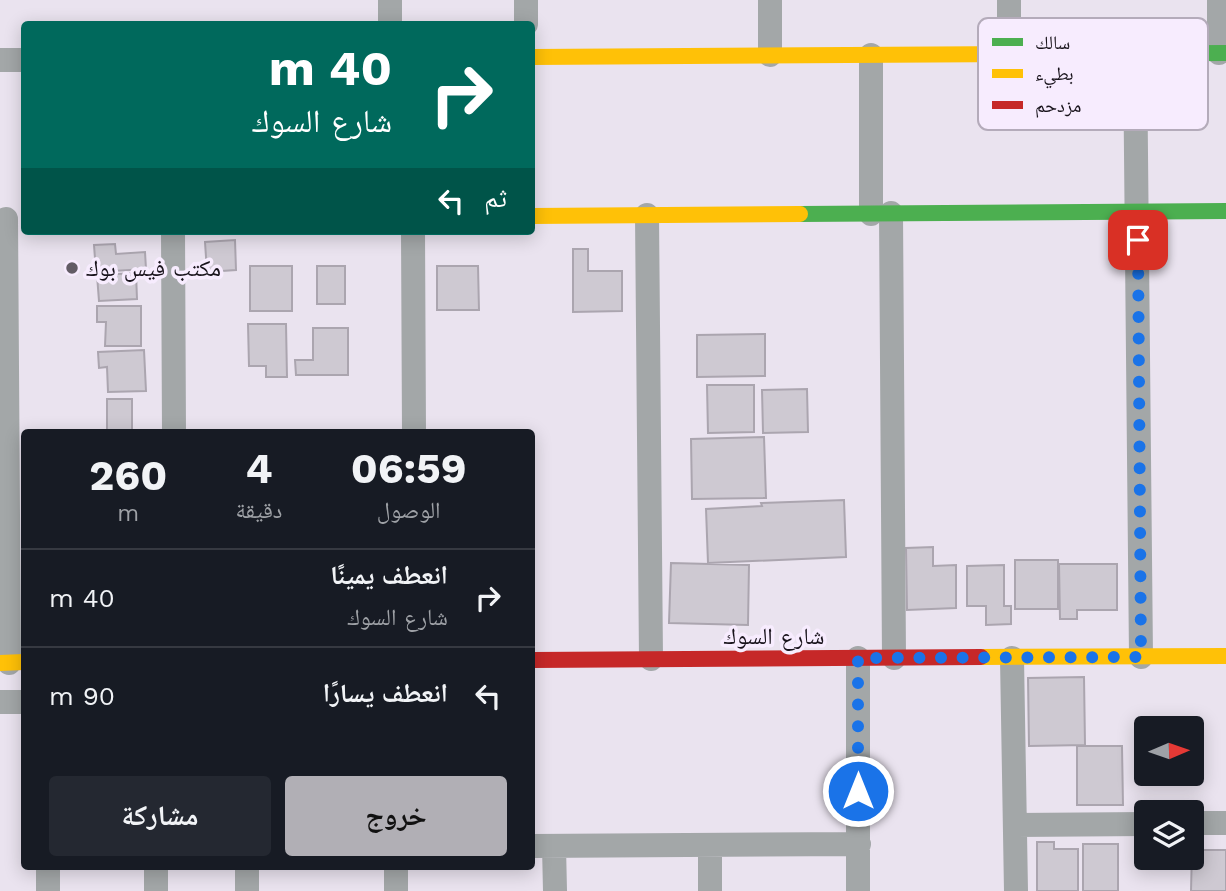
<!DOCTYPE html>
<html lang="ar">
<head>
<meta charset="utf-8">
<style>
  :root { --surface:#171b24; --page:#242831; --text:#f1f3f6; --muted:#9ea1a6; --line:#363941; --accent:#b1afb5 }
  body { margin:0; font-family:"Work Sans","Noto Naskh Arabic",sans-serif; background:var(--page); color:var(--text); direction:rtl; height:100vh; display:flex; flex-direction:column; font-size:26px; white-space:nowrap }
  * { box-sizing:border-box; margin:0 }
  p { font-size:23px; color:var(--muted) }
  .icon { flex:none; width:38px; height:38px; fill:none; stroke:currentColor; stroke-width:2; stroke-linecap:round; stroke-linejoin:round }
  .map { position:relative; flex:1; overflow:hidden; direction:ltr }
  .details { position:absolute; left:21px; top:429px; width:514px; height:441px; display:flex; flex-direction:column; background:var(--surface); border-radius:7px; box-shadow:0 4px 18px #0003; direction:rtl }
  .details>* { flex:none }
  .top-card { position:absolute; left:21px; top:21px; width:514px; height:214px; border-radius:7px; box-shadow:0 4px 18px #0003; direction:rtl; background:#00695c; color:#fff; overflow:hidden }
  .needle { width:46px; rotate:88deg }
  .controls { position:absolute; left:1134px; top:716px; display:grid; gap:14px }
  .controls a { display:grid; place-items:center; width:70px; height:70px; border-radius:7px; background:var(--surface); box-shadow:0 4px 18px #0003; font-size:35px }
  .pin { position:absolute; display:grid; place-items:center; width:60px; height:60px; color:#fff; margin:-30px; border-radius:14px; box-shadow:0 4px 10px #0006 }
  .me { position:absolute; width:77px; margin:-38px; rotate:0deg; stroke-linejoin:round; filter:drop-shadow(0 0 5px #0008) }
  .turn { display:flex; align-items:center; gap:24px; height:147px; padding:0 28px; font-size:32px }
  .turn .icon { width:91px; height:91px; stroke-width:2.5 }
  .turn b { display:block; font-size:49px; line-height:60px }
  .then { display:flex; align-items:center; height:66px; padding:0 28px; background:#0003; gap:14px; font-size:26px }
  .eta { display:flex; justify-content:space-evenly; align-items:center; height:119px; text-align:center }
  .eta b { font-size:42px; font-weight:700; line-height:49px }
  .action { display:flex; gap:14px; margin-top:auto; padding:14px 28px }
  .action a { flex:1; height:80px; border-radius:7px; background:var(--accent); color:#111; font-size:28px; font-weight:700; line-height:80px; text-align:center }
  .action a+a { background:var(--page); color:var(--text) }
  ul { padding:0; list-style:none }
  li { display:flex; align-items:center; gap:21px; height:98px; padding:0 28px; border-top:2px solid var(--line) }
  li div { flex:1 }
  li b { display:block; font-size:26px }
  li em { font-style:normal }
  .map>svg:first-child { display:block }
  .building { fill:#cec9d2; stroke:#aba5af; stroke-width:2 }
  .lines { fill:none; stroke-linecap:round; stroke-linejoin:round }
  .street { stroke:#a3a7a8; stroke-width:24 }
  .fast { stroke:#4caf50; stroke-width:16 }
  .slow { stroke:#ffc107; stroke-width:16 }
  .jam { stroke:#c62828; stroke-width:16 }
  .route { stroke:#1a73e8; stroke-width:12; stroke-dasharray:0 21.6 }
  .poi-dot { fill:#625c65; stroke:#f7ecfe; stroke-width:2.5 }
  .labels { text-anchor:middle; stroke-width:7; stroke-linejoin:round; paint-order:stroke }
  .poi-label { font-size:23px; fill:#18131b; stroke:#f7ecfe; text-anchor:start }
  .street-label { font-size:23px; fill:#18131b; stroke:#f7ecfe }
  .key { fill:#f7ecfe; stroke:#b4abba; stroke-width:2 }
  .key-label { font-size:19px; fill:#18131b }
</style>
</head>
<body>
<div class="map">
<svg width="1226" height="891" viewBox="0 0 1226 891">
  <rect width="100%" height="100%" fill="#eae3ef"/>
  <path class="building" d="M235,240l1,30 -29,2 -2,-30z
    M115,244l1,10 29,-2 1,17 -50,3 -2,-27z
    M573,249h15v22h34v40l-49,1z
    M250,266h42v45h-42z
    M317,266h28v38h-28z
    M437,266h41l1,44h-42z
    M136,273l1,26 -38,2 -2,-26z
    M97,306h44v40h-36l1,-24h-9z
    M248,324h38l1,53h-21v-11h-17z
    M313,328h35v47h-52l-1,-15h18z
    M765,334v42l-68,1v-42z
    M144,350l2,41 -38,1 -1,-25 -8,1 -1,-16z
    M707,385h47v47l-46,1z
    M807,389l1,43 -45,1 -1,-43z
    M107,399h25v33h-25z
    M764,437l2,61 -74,1 -1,-60z
    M844,500l2,57 -138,6 -2,-54 56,-3 -1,-3z
    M933,547v19l23,-1v43l-49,2 -1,-62z
    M1015,560h43v49h-43z
    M671,563l78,2 -1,60 -79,-2z
    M1059,564h58v46h-40v9h-17z
    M1004,565v41h7v18l-25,1v-19h-19v-40z
    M1084,677l1,68 -56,1 -1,-68z
    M1077,746h45l1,59h-46z
    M1037,842h17v7h24v42h-41z
    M1083,844h35v47h-35z
    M1192,850h34v41h-35z"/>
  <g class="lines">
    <path class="street" d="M390,0v24
      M526,0v24
      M770,0v55
      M1009,0v54
      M1135,53l6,604
      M1219,53v-53
      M871,55v159
      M0,60h24
      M891,213l3,445
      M647,215l4,444
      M6,219l3,444
      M173,231l1,201
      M413,231l1,201
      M858,658v233
      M1012,658l4,233
      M0,702h24
      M1192,823h34
      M1016,825l130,-1
      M532,846l327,-2
      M554,846l1,45
      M156,866v25
      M247,866v25
      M396,866v25
      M48,891v-25
      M710,891v-46"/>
    <path class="fast" d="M1033,54l193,-1
      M800,214l426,-3"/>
    <path class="slow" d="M532,57l501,-3
      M532,216l268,-2
      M981,657l245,-1
      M0,663l24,-1"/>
    <path class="jam" d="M532,660l449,-3"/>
  </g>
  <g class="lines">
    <path class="route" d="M858,791v-133l283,-1 -3,-417"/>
  </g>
  <circle class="poi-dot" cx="72" cy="268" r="7"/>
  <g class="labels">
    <g class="poi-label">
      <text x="86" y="276">مكتب فيس بوك</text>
    </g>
    <g class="street-label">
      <text x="774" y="644">شارع السوك</text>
    </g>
  </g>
  <rect x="978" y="18" width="230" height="112" rx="10" class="key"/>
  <rect x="992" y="38" width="31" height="8" fill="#4caf50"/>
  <rect x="992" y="69" width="31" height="9" fill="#ffc107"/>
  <rect x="992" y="101" width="31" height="8" fill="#c62828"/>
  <g class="key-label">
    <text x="1035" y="49">سالك</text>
    <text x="1035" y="80">بطيء</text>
    <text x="1035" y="112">مزدحم</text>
  </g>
</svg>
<div class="controls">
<a><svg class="needle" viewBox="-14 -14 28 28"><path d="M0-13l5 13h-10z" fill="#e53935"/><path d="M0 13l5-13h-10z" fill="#9ea1a6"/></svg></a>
<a><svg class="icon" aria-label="layers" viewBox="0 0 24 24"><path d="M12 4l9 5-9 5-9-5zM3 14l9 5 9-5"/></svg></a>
</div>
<div class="pin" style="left:1138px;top:240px;background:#d93025"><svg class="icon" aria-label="arrive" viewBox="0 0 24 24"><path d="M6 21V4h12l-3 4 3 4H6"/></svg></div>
<svg class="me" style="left:858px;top:791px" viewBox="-20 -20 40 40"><circle r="17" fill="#1a73e8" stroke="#fff" stroke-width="3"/><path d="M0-11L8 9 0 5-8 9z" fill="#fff"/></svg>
<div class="top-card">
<div class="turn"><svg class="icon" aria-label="right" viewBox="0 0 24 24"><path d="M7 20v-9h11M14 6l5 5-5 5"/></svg><div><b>40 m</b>شارع السوك</div></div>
<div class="then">ثم<svg class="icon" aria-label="left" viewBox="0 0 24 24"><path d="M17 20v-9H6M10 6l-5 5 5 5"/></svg></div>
</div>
<section class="details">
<div class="eta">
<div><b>06:59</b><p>الوصول</p></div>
<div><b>4</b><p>دقيقة</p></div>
<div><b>260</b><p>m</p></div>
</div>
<ul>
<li><svg class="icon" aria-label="right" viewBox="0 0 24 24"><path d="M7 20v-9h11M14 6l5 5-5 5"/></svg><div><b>انعطف يمينًا</b><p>شارع السوك</p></div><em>40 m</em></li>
<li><svg class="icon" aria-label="left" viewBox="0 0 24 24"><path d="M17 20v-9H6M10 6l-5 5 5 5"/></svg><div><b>انعطف يسارًا</b></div><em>90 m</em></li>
</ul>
<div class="action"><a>خروج</a><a>مشاركة</a></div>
</section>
</div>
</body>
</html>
